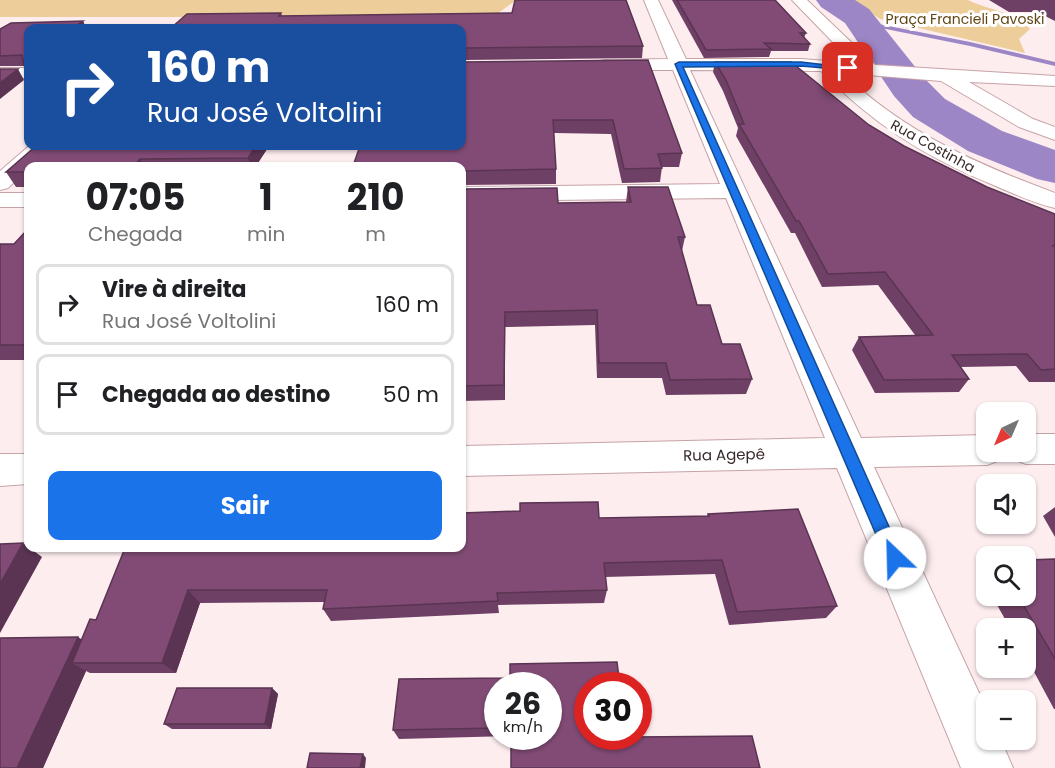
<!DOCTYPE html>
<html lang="pt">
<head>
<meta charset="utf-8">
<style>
  :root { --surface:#fff; --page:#f6f6f6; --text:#202124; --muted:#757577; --line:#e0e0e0; --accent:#1a73e8 }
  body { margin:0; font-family:Poppins,sans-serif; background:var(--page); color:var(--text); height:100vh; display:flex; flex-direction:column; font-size:22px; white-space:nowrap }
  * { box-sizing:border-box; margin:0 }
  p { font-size:20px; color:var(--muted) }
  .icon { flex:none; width:33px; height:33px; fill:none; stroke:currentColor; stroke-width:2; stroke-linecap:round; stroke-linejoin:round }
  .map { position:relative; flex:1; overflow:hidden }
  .side { position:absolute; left:24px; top:162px; width:442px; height:390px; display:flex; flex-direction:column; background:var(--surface); border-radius:12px; box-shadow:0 2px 4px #0004 }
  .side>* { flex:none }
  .guide { position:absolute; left:24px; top:24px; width:442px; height:126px; border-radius:12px; box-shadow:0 2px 4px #0004; background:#1a4fa0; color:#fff; overflow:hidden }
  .needle { width:39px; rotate:224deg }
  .buttons { position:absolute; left:976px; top:402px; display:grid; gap:12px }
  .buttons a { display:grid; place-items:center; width:60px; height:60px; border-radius:12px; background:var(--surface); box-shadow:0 2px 4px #0004; font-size:30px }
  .speed { position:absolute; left:484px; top:672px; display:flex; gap:12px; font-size:30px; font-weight:700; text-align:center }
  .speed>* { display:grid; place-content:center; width:78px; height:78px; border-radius:50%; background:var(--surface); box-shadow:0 2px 4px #0004; line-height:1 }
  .speed small { font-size:15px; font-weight:400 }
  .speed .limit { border:9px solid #d22; background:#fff; color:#111 }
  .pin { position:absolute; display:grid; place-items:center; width:51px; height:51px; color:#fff; margin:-26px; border-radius:12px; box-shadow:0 3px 9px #0006 }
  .me { position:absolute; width:66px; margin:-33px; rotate:336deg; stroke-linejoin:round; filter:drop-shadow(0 0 4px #0008) }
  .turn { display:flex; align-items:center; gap:21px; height:126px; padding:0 24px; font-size:27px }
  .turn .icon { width:78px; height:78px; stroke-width:2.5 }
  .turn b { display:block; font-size:42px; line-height:51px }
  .eta { display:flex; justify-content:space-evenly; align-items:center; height:102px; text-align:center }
  .eta b { font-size:36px; font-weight:700; line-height:42px }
  .primary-button { display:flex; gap:12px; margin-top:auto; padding:12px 24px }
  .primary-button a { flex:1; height:69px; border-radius:12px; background:var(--accent); color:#fff; font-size:24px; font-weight:700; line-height:69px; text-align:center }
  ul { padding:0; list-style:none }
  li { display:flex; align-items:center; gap:18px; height:81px; margin:0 12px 9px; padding:0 12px; border:3px solid var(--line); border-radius:12px }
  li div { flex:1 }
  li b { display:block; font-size:22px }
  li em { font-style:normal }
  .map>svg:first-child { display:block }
  .green { fill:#edce9b }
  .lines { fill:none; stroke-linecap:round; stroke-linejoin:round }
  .stream { fill:#9d86c5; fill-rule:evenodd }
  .river { fill:#9d86c5; fill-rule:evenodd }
  .minor-casing { stroke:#c6a3a7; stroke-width:2 }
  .minor { fill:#fff; fill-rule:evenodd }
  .wall { fill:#6f4065 }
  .shaded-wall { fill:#5a3452 }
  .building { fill:#814b75; stroke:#5a3452; stroke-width:1.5 }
  .route { fill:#1a73e8; stroke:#114b97; stroke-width:1.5 }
  .labels { text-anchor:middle; stroke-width:6; stroke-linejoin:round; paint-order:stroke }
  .far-park-label { font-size:14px; fill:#614715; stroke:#fff }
  .far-street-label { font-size:14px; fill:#37292a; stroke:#fff }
  .street-label { font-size:15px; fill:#37292a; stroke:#fff }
</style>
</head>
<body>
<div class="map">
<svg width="1055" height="768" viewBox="0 0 1055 768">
  <rect width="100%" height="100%" fill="#fdedef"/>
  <path class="green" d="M0,0h516l-23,17h-493z
    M852,0h116c20,10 47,12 62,29l-11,10 6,14 -145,-34z"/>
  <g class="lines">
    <path class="stream" d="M863,21l107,21 85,20v4l-85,-20 -109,-22z"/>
    <path class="river" d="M816,0h39l14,9 55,69 21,21 57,32 53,19v33l-18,-4 -69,-28 -55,-34 -19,-21 -49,-73 -24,-16z"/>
    <g class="minor-casing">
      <path id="minor" d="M644,0h14l28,59h115l52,4 -61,-63h15l68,65 180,11v10l-86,-4 64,37 22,8v13l-36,-13 -78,-46 -98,-8c60,59 134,91 212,120v15c-22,-5 -43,-15 -64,-24 -68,-28 -119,-61 -170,-113l-131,-1 171,368 126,-3v17h17l-4,8 -13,5 -113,2 113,243v30h14l12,28h-52l-124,-300 -375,8v-30l363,-8 -99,-240 -264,3v-14l258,-3 -47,-114h-68l-6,-1 -3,-4 3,-4 6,-1 63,-1z
        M0,68h28v10h-28z
        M29,146h23l-44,42 -8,2v-19z
        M0,193h28v14h-28z
        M1026,434h29v30h-29l-13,-5 -4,-7h17z
        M0,454h28v30l-28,2z"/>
    </g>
    <use href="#minor" class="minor"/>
  </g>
  <path class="wall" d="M515,0h111l17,46 -1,12 -180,2v-32h-291l16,-14 94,-1 1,3 230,-3z
    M672,0h103l31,33 -2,5 6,6 -2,7h-37l-2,6 -65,1z
    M989,0h66v21l-18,-9h-28z
    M83,21l3,7h-58v45l-3,-7h-25v-37z
    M648,60l34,93 -3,14h-17l-2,15 -38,1 -11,-49 -57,-1 2,36v15l-94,1v-19z
    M715,62l154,63 35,21 83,41 68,27v168h-26l-13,-16 -55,1 8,12 -10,13 -84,1 -23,-43 7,-13 56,-2 -37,-50 -56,2 -27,-54h-4l-55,-97 2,-8 -15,-37 -10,-19z
    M36,146h233l-13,20h-228v21h-12l-10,-15z
    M628,187l57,50 -3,14 15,54 25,39 30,35 -6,15 -80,1 -4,-17h-65l-2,-53 -90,2v73l-43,1v-212l96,14 68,-1z
    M28,229v131h-28v-116h14z
    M1055,507v30l-12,-21z
    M708,514l129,92 -11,12 -97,7 -14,-51 -110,3 2,13 -3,13 -106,2 1,8 -168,8 -8,-12 2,-7 -125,1 -24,70h-86l-4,-2 -43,97h-43l82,-129 14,-19 29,-72 474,-30 108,-2z
    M1055,559v150h-1l-28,-52v-29h-16l-18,-32h34z
    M987,570v16l-6,-11z
    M617,662l3,24h-32v50h45v1l119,-1 8,32h-249v-32h38v-50h-51v50h12l-111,3 -6,-9 6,-51 111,-1v-14z
    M272,688l6,6 -7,35h-99l-8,-5z"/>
  <path class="shaded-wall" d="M83,21l3,7h-13z
    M28,62v11l-4,-8z
    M18,69l6,11 -24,19v-16z
    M256,146h13l-13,20h-5l-3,-8z
    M140,159l4,7h-10z
    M505,312v88l-1,-15z
    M23,543l19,14 -42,76v-49z
    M188,590l12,13 -24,70 -14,-10z
    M78,637l18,12 -24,14 14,8 -43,97h-26z
    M272,688l6,6 -7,35 -6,-5z
    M363,754l3,4 -1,10h-5z"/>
  <path class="building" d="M515,0h111l17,46 -181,2v-20h-291l16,-14 94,-1 -2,3 233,-3z
    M677,0h98l31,33h-6l10,11 -46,-1 7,6 -65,1z
    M83,21l-10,7h-45v34l-4,3 -2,-10 -22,1v-27l11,-6z
    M648,60l34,93 -24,1 4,14 -38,1 -11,-49h-60l3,49 -94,2v-5h-109l7,-20h102v-84z
    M715,62h76l78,63 35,21 83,41 68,27v30l-2,2h2v123l-14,1 -14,-16 -75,1 17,24 -85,1 -25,-43 74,-2 -48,-63 -57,2 -29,-53h-3l-57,-97h5l-18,-44z
    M0,69h18l-18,14z
    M36,146h220l-8,12 -108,1 -6,7h-106v6h-22z
    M628,187h40l17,50h-7l19,68h13l12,39h18l12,35 -82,1 -4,-17h-67l-2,-53 -92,2 -1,73 -42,1v-197l95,-1 1,15 73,-1z
    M28,229v116h-28v-101h14z
    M598,502l1,16 110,-2 -1,-2 90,-5 39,97 -100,6 -15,-52 -118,3 3,27 -110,3 1,8 -175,8 4,-19h-139l-26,73h-90l18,-44 6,1 29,-72h337v-35l58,-2v-8z
    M23,543l-23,41v-40z
    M1055,559v100l-37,-63h8v-36z
    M78,637l-61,131h-17v-130z
    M617,662l3,24h-32v50h45v1l119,-1 8,32h-249v-32h38v-50h-51v42l-105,2 6,-51 111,-1v-14z
    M177,688h95l-7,36h-101z
    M310,753l53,1 -3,14h-53z"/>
  <path class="route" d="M679,62h122l51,6 -4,2 -47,-4 -118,1 220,491 -2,5 -6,3 -6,-3 -3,-5 -211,-494z"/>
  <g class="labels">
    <g class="far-park-label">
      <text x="965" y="24">Praça Francieli Pavoski</text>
    </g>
    <g class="far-street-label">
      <text transform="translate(933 146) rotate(29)" y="5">Rua Costinha</text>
    </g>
    <g class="street-label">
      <text transform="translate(724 455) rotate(-1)" y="5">Rua Agepê</text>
    </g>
  </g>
</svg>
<div class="buttons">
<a><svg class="needle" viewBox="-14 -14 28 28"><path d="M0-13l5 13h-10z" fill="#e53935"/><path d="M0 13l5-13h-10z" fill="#757577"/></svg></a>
<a><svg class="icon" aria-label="sound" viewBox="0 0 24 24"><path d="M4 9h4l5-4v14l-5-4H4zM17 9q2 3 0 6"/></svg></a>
<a><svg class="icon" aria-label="search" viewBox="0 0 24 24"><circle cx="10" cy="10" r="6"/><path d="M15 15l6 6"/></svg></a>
<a>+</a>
<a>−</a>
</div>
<div class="speed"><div>26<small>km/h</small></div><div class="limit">30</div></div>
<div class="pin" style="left:848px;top:68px;background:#d93025"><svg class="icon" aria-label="arrive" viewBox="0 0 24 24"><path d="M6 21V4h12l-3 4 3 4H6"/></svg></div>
<svg class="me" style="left:895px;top:558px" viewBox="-20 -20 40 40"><circle r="19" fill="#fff"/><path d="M0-13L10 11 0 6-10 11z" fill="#1a73e8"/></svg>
<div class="guide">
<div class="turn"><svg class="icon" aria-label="right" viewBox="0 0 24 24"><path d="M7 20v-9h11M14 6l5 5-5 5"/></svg><div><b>160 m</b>Rua José Voltolini</div></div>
</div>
<section class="side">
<div class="eta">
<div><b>07:05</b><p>Chegada</p></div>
<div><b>1</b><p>min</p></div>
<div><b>210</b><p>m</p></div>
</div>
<ul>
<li><svg class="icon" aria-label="right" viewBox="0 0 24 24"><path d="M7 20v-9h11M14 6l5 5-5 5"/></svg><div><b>Vire à direita</b><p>Rua José Voltolini</p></div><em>160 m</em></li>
<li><svg class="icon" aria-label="arrive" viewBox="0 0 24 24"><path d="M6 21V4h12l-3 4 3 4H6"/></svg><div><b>Chegada ao destino</b></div><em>50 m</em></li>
</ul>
<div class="primary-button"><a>Sair</a></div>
</section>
</div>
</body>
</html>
